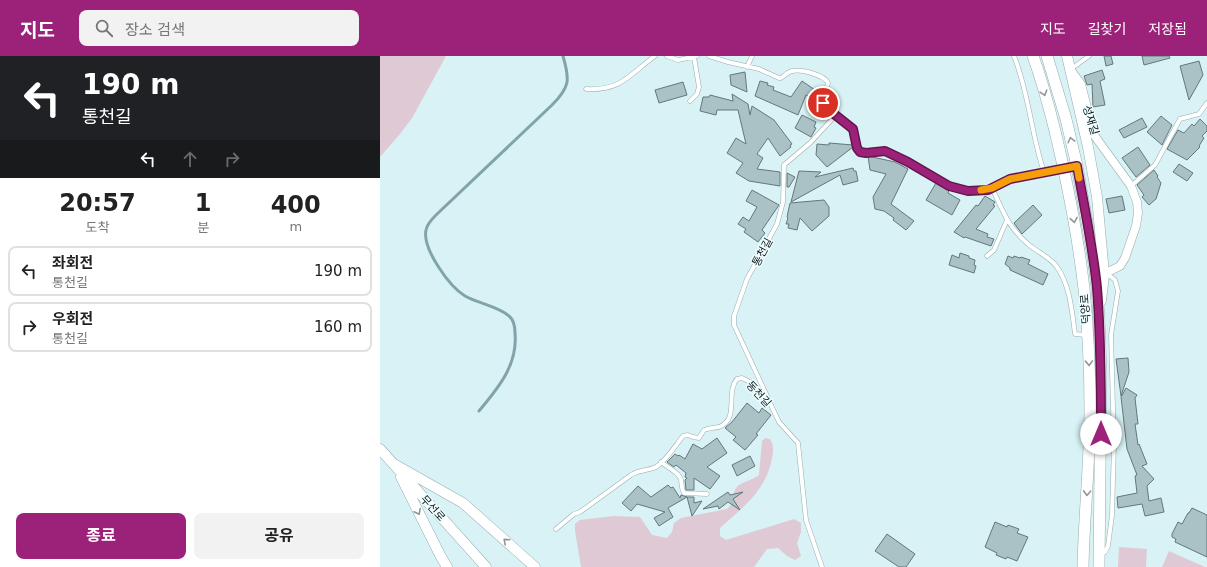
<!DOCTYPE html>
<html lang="ko">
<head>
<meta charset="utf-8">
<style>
  :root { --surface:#fff; --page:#f2f2f2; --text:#222; --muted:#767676; --line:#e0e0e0; --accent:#9c2178 }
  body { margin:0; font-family:"DejaVu Sans","Noto Sans KR",sans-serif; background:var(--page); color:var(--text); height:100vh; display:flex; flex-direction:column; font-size:15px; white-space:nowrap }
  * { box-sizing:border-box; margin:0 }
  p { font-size:13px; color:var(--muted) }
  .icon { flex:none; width:22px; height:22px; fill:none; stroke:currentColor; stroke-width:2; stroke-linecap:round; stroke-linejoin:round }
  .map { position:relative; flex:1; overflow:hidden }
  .side { display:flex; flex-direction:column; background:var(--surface); width:380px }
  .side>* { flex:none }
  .top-card { background:#202124; color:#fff; overflow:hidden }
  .pin { position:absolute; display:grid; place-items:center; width:34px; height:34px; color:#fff; margin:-17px; border:2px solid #fff; border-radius:50%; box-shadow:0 1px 4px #0007 }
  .me { position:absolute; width:44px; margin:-22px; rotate:0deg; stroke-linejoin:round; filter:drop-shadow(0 0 3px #0008) }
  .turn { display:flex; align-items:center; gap:14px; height:84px; padding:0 16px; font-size:18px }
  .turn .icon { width:52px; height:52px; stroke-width:2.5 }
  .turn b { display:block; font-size:28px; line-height:34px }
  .lanes { display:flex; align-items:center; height:38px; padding:0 16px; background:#0003; justify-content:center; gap:20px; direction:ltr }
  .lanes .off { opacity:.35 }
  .eta { display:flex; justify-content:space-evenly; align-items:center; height:68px; text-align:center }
  .eta b { font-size:24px; font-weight:700; line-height:28px }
  .action { display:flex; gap:8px; margin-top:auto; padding:8px 16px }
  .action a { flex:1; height:46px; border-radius:8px; background:var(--accent); color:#fff; font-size:16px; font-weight:700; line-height:46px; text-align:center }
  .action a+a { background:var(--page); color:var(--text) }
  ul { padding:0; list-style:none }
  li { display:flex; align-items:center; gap:12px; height:50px; margin:0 8px 6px; padding:0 8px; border:2px solid var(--line); border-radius:8px }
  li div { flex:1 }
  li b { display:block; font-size:15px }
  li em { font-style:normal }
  header { display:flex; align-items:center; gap:24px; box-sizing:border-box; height:56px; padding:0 20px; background:var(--accent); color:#fff }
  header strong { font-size:19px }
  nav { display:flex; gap:22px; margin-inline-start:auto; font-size:14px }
  .search { width:280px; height:36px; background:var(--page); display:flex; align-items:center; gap:10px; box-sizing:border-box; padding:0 14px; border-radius:8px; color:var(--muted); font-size:15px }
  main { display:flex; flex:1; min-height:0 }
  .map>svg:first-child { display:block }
  .green { fill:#dfc9d5 }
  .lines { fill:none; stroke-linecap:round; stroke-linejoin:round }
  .stream { stroke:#80a4a9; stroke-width:3 }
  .building { fill:#aac2c5; stroke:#62787a }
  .service-casing { stroke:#96adb0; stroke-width:5 }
  .minor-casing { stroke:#96adb0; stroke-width:9 }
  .tertiary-casing { stroke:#96adb0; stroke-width:11 }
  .secondary-casing { stroke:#96adb0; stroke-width:12 }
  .service { stroke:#fff; stroke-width:4 }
  .minor { stroke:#fff; stroke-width:8 }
  .tertiary { stroke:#fff; stroke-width:10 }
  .secondary { stroke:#fff; stroke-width:11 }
  .oneway { stroke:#929697 }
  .route-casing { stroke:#65154e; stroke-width:10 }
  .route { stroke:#9c2178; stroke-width:7 }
  .slow { stroke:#f59e0b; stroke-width:7 }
  .labels { text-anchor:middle; stroke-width:3; stroke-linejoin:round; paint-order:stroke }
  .street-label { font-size:11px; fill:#0d1617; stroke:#eefdff }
</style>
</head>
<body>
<header>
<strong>지도</strong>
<div class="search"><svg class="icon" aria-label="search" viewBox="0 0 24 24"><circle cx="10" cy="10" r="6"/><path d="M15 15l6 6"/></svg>장소 검색</div>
<nav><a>지도</a><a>길찾기</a><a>저장됨</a></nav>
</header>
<main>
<section class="side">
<div class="top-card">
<div class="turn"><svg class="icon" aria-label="left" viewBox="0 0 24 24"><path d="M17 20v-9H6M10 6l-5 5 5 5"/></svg><div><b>190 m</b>통천길</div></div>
<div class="lanes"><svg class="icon" aria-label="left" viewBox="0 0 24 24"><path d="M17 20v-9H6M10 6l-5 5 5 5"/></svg><svg class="icon off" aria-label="ahead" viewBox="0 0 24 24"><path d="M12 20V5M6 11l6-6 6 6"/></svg><svg class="icon off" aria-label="right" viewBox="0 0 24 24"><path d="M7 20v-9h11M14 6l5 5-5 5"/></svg></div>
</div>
<div class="eta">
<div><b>20:57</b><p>도착</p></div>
<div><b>1</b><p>분</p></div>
<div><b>400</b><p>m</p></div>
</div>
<ul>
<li><svg class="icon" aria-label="left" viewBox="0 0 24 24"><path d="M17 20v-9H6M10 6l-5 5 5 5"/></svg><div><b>좌회전</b><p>통천길</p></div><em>190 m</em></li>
<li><svg class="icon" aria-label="right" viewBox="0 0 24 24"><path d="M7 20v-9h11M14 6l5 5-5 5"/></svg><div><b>우회전</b><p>통천길</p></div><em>160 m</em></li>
</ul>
<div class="action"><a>종료</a><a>공유</a></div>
</section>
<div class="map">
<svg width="827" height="511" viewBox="0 0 827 511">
  <rect width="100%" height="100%" fill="#d9f2f5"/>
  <path class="green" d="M0,0h66l-34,62 -12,16 -20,23z
    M385,382l5,1c5,8 3,14 1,24 -7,29 -30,46 -51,65v8l6,4 68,-21 7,4v9l-4,11 4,13 -6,4 -8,-4 -9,-8 -11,1 -13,18h-173l-6,-36v-7l5,-4 34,-4 26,1 12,18 15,3 5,-6 2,-9 7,-5 46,-9c10,-9 4,-16 10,-22 2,-4 16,-7 22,-12l3,-34z
    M739,491l28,2 -1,18h-28z
    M789,495l36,16h-43z"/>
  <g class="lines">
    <path class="stream" d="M99,355c19,-23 39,-46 36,-78 0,-6 -1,-13 -6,-17 -9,-9 -32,-13 -44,-20 -15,-9 -43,-47 -39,-66 1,-6 6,-11 10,-15l116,-110c18,-18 18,-25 11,-49"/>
  </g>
  <path class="building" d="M724,0h7l2,8 -7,2z
    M762,0h27l1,2 -26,7z
    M819,5l4,14 -14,25 -9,-34z
    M722,14l3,9 -5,2 5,24 -12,2 -1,-23 -5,1 -3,-9z
    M365,16l2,20 -16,-7 -1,-10z
    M380,25l8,2 -1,2 7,2 -1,3 18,7 11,-16 16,11 -5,7 -7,-4 -8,20 -43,-19z
    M303,26l4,13 -28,8 -4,-13z
    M352,38l16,10 2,11 2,-9 22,14 18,24 -2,1 1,2 -11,9 -12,-18 -11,16 6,4 -6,11 23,3v14l-31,-5 -13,-8 7,-10 -16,-10 9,-15 10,6 -8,-34h-21l-1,5 -16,-4 3,-14h6l1,-2 23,6z
    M422,59l14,7 -2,5 2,1 -5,9 -16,-9z
    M781,60l11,9 -10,20 -15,-13z
    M762,62l5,9 -23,11 -5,-8z
    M820,63l7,7v5l-5,5 2,2 -5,8 1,1 -13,13 -20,-11 11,-19 6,3 8,-9 2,2z
    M449,87l24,2v2l-26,20 -11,-12 1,-11 12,1z
    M758,91l12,18 -14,12 -14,-19z
    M488,100l27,6 13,7 -17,35 23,17 -8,9 -13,-10 1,-2 -10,-7 -9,-2 -2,-12 13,-23 -16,-4z
    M799,108l14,9 -6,8 -14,-9z
    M473,112l1,3h2l2,10 -15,4 -3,-10 -49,27 8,-31 22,1 -6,5z
    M774,114l4,6 -1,1 4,6 -5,16 -7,6 -7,-8 2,-2 -7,-10z
    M407,117l8,4 -6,10h-2z
    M556,127l13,7 -1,3 12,7 -8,15 -26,-15z
    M372,134l27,15 -17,25 3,3 -7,9 -14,-10 2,-3 -8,-5 5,-7 6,4 8,-14 -11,-6z
    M605,140l10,6 -2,3 2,1 -19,23 12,5 -1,3 7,2 -3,7 -26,-9 -1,1 -10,-6 22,-27 2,1z
    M742,140l3,14 -16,3 -3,-14z
    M444,144l5,7v9l-17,15 -12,-13 -3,12 -9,-2 1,-4h-3l2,-6 -1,-1 3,-14z
    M653,149l9,10 -20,19 -8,-11z
    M580,197l9,3v2l6,2 -1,5 2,1 -2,7 -25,-8 3,-10 7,3z
    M628,200l5,2 1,-2 6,2 1,-1 9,3 -2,4 20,10 -5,11 -33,-15v-2l-5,-4z
    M748,302l1,14 -8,24 -5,-37z
    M746,332l11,7 -2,3 3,26h-3l3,21 1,-1 8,20 -5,2 12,13 -7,7 2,15 12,-3 3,14 -19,4 -3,-12 -24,4 -1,-11 20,-4 -2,-17 2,-1 -10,-26 -6,-52z
    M367,347l12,10 3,-5 9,7 -15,19 2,1 -13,15 -12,-10 3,-3 -11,-9 7,-6z
    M337,382l10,15 -20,14 13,9 -10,13 -16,-11v12h-8l-1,-10 2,-2 -2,-1 1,-4 -10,-8 -2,2 -7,-5 8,-8 3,2 1,-1 6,4 8,-15 9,5z
    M370,400l5,10 -18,10 -5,-11z
    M288,429l3,3 2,-1 7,11 1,-3 6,2 -19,11 5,9 -14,9 -5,-8 11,-6 -28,-8 -6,7 -9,-8 16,-17 13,11z
    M348,436l2,3 13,-3 -10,7 7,11 -12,-8 -9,7 -1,-3 -15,3z
    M307,441h7v6l8,-2 -10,15z
    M812,452l15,7v42l-32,-15 1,-3 -4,-2v-3l6,-12 4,2 6,-11h1z
    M615,466l12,5 1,-2 11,4 -2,4 11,4 -11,24 -10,-4 -1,2 -10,-4 1,-2 -12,-6z
    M507,478l28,20 -9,13h-7l-24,-16z"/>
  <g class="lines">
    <g class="service-casing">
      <path id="service" d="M287,0l11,4 19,-4
        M329,0l19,6 31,7 20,9h2c4,-3 7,-6 11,-7 10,-2 32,4 36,12l-4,15 -1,7 30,24 4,19 4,4c8,3 17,-3 26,0l62,34 15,5 24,-1 22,-11 67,-13
        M634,0c15,37 17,78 30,116
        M367,11l5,-11
        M691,13l18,-13
        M206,33c35,2 43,-14 69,-33
        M310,45l7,-7 2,-7 -5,-30
        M751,130l24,-21 25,-46 19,-5 8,-11
        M612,132c11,23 16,39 36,56 9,8 22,13 29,23 13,18 15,45 18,67l11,1
        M607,200l7,-6 13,-30
        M388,342l-34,-73v-9l13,-37 30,-55 6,-22 1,-37 26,-22 26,-28
        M281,406c6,5 19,11 20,18 1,5 0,8 3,13l23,1
        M176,473l18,-15 6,-2 51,-37c8,-5 19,-5 25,-8 11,-7 19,-21 27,-31l5,-1 5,2 6,1 5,-8c5,-2 10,-2 15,-3 21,-8 6,-34 18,-48l5,-1 8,4 19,19 10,21 19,21 8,77 16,47
        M720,499l5,-3 3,-6 4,-31 2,-71 -3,-109 7,-44 -3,-11 -5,-4 -5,-1"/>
    </g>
    <g class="minor-casing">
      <path id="minor" d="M690,13l11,15 13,51 37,51 6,16 1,11 -2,13 -11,32 -5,8 -16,8"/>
    </g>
    <g class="tertiary-casing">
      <path id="tertiary" d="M687,0l21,91 9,50 7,77 -3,27
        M0,393l106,118
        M14,408l69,39 72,64
        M21,421l39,78 7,12"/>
    </g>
    <g class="secondary-casing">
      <path id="secondary" d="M653,0c15,42 25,85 34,129 7,34 13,69 17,104 4,40 6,81 6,121 0,52 -6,105 -7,157
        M667,0l19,63 11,47 16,90 4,31 2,32 2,54 -2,194"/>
    </g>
    <use href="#service" class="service"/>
    <use href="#minor" class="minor"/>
    <use href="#tertiary" class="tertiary"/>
    <use href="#secondary" class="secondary"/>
  </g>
  <defs><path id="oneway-chevron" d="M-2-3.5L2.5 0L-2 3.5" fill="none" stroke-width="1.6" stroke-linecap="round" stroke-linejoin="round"/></defs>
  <g class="oneway">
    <use href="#oneway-chevron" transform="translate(664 37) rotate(73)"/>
    <use href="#oneway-chevron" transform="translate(691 84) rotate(-104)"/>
    <use href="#oneway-chevron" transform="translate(694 164) rotate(80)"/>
    <use href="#oneway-chevron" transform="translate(709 307) rotate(88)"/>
    <use href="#oneway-chevron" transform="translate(707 437) rotate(93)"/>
    <use href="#oneway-chevron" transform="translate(38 456) rotate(63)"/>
    <use href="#oneway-chevron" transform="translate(126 485) rotate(-138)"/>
  </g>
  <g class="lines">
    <g class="route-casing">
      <path id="route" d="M443,47l1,3 29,23 4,19 3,4 6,1 19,-2 23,11 41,24 19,5 20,-1 22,-11 67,-13c7,40 16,81 20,122 4,49 4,97 4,146"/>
    </g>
    <use href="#route" class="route"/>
    <path class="slow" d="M601,134l11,-2 18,-9 67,-13 2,12"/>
  </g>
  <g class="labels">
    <g class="street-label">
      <text transform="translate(711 64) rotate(73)" y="4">성재길</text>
      <text transform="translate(382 196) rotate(-62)" y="4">통천길</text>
      <text transform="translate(705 253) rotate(-94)" y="4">덕양로</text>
      <text transform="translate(379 338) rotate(47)" y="4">동천길</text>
      <text transform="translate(53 452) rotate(48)" y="4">무선로</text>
    </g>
  </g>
</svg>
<div class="pin" style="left:443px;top:47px;background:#d93025"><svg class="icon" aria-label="arrive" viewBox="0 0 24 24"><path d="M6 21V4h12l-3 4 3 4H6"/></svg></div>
<svg class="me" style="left:721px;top:378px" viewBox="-20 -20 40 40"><circle r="19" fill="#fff"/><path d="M0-13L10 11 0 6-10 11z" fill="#9c2178"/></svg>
</div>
</main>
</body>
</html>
